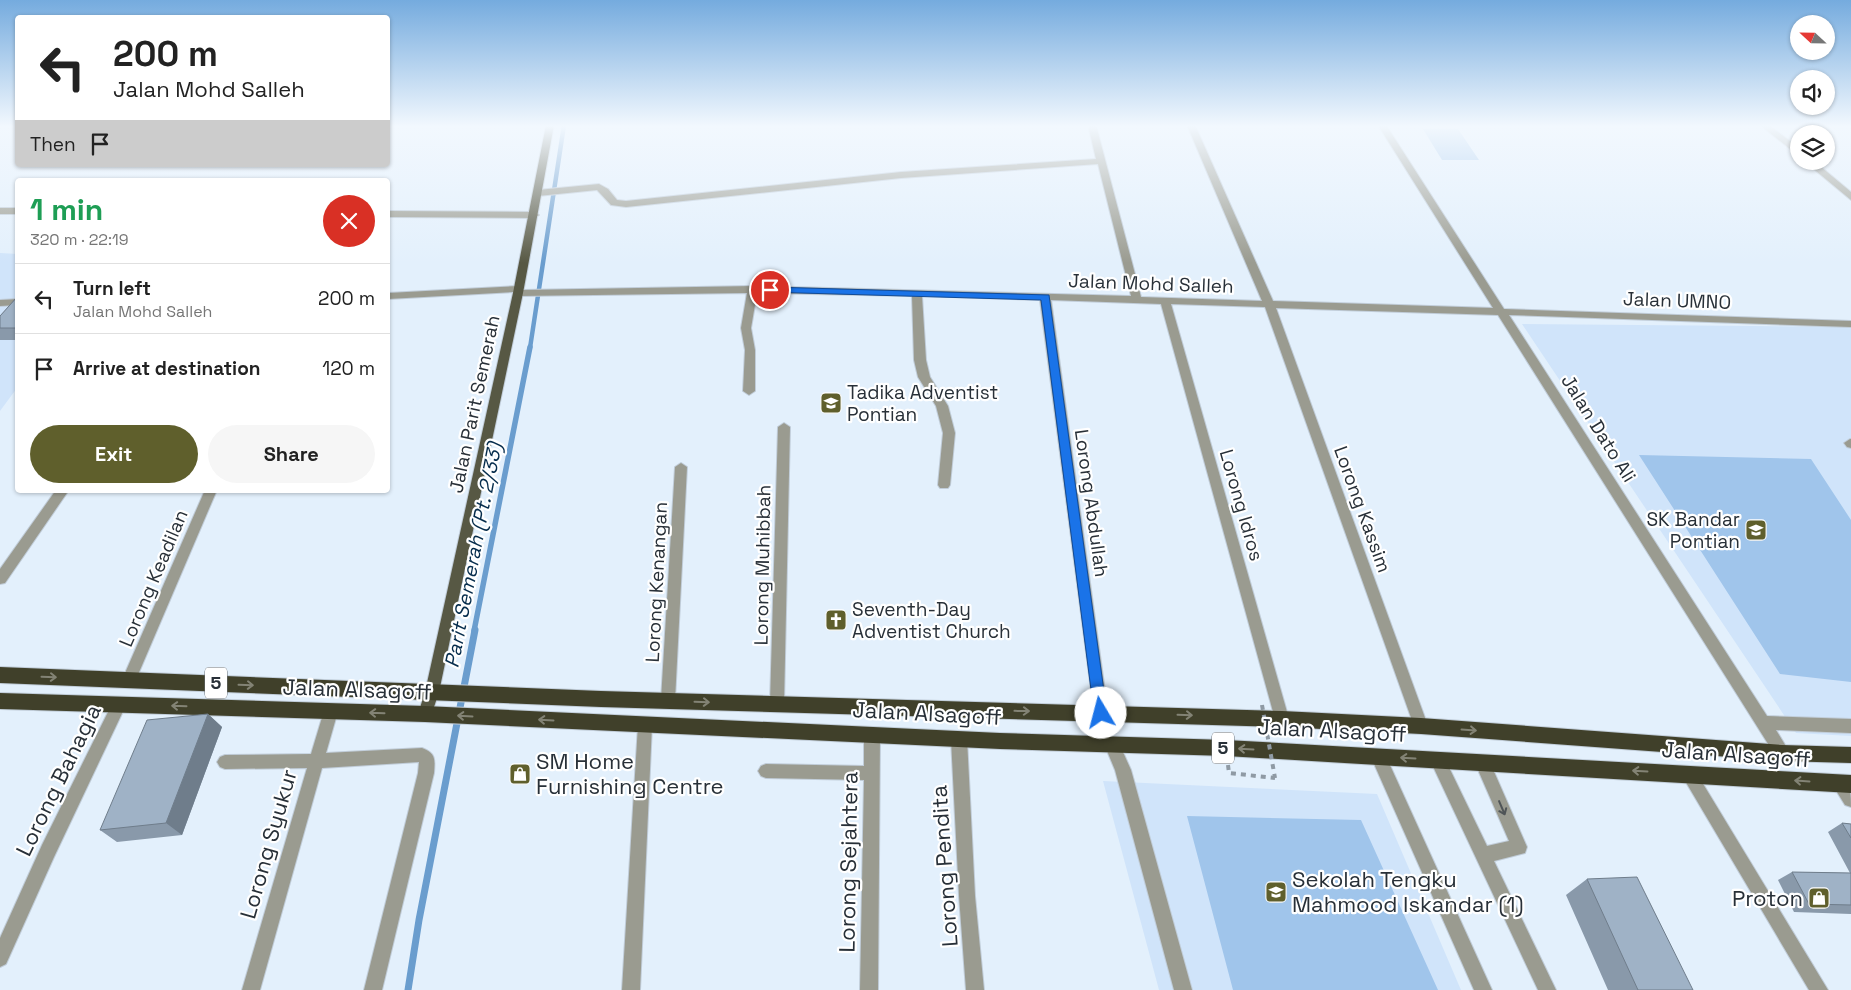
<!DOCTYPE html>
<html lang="en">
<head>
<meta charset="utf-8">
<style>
  :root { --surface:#fff; --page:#f6f6f6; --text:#222; --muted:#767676; --line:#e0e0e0; --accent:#5f5f2c }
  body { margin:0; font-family:"Space Grotesk",sans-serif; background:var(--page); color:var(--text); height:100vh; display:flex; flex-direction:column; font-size:19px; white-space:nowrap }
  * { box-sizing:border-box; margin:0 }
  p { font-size:16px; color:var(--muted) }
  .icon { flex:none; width:28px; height:28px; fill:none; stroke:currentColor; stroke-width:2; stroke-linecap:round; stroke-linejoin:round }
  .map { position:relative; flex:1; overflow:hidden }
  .sheet { position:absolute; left:15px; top:178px; width:375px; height:315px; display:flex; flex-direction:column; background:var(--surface); border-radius:5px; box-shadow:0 1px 4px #0004 }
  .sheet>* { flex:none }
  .top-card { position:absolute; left:15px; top:15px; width:375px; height:152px; border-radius:5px; box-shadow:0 1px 4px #0004; background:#fff; color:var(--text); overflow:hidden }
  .needle { width:32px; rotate:292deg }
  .tools { position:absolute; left:1790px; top:15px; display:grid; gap:10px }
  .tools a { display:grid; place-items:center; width:45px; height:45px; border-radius:50%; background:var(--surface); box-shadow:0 1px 4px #0004; font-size:25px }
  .pin { position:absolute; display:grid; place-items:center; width:42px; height:42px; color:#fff; margin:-21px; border:2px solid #fff; border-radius:50%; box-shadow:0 1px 5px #0007 }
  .me { position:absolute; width:55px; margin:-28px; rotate:352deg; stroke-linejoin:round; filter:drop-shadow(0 0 4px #0008) }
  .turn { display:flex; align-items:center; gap:18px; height:105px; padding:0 15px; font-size:22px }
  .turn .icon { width:65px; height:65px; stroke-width:2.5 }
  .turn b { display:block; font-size:35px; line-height:42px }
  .then { display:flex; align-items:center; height:48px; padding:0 15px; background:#0003; gap:10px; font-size:19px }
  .round { display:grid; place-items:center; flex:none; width:52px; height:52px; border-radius:26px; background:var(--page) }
  .headline { display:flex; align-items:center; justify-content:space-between; height:85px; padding:0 15px }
  h1 { font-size:30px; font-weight:700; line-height:38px; color:#1e9e55 }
  .button { display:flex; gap:10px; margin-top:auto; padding:10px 15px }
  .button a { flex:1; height:58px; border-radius:30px; background:var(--accent); color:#fff; font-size:20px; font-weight:700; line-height:58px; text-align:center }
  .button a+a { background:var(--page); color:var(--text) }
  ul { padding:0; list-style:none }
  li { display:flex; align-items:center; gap:15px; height:70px; padding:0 15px; border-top:1px solid var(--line) }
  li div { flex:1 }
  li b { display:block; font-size:19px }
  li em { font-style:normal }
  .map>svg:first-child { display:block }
  .built { fill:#d0e4fa }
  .green { fill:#a0c5eb }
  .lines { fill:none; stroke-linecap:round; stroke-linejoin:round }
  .stream-far2 { stroke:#6a9dce; stroke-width:4.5 }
  .stream-far1 { stroke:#6a9dce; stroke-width:5.5 }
  .stream { stroke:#6a9dce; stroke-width:7 }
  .minor-casing { stroke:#c1cdd9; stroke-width:2 }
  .major-casing { stroke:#c1cdd9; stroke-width:2 }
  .highway-casing { stroke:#c1cdd9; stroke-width:2 }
  .path { stroke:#8f9aa4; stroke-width:4; stroke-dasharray:5 5; stroke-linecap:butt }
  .minor { fill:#9a9b90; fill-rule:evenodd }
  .major { fill:#575844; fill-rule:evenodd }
  .highway { fill:#40402a; fill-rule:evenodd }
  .path-bridge { stroke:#8f9aa4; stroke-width:4; stroke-dasharray:5 5; stroke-linecap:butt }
  .wall { fill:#8999aa }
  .shaded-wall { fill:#6f7d8b }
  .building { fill:#9fb2c6; stroke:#6f7d8b }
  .oneway { stroke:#838375 }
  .oneway2 { stroke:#505557 }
  .route { fill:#1a73e8; stroke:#114b97 }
  .labels { text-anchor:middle; stroke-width:4.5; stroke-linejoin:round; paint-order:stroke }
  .shield { fill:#fff; stroke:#686e74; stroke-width:1 }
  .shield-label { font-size:18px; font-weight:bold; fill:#283038 }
  .street-label { font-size:19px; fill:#283038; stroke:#fff }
  .poi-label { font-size:19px; fill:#283038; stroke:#fff; text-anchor:start }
  .water-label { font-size:20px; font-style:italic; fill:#052c4c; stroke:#fff }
  .near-street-label { font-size:22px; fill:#283038; stroke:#fff }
  .near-poi-label { font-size:22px; fill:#283038; stroke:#fff; text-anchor:start }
</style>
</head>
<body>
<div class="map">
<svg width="1851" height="990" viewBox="0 0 1851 990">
  <rect width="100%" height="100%" fill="#e3f0fc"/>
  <path class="built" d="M0,253l18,1 -1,134 -17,23z
    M1522,324l329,3v409l-55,-3z
    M1103,781l274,13 84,196h-302z"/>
  <path class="green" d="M1423,129h35l21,31h-37z
    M1639,455l172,4 40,61v162l-71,-8z
    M1187,816l174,4 77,170h-205z"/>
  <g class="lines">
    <path class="stream-far2" d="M530,348l34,-223"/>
    <path class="stream-far1" d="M474,631l56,-284"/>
    <path class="stream" d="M408,990l11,-70 56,-290"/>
    <g class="minor-casing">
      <path id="minor" d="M1088,125h8l45,172 121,4 -75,-176h8l78,176 220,7 -115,-183h8l118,184 347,12v6l-342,-12 258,401 84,3v14l-75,-3 14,23 -3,5 -5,2 -5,-2 -279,-443 -222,-7 152,418 -2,5 -5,2 -5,-2 -2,-5 -149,-419 -94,-3 118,415 -2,5 -5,2 -5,-2 -2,-5 -114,-415 -110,-4 57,413 -2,5 -5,2 -5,-2 -2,-5 -54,-413 -118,-4 4,64 4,17 18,29 7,27 -5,52 -2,3h-8l-2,-3 5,-52 -7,-27 -18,-29 -4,-17 -2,-64 -155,-3 -6,35 4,22v41l-6,4 -6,-4 2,-41 -4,-22 6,-35 -229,3 -5,-4 -125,7v-6l130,-7 4,1 1,3 230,-4 378,10 -33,-132 -197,14 -275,29 -15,-2 -14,-15 -59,6 -5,-3 5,-3 61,-6 9,5 9,11 9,1 275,-29 195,-13z
        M1760,125h9l30,23v8z
        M1804,161h10l37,31v8z
        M0,208h18v6h-18z
        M388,211l146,1 5,3 -5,3 -146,-1z
        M18,299v6l-18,1v-6z
        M784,423l6,4 -6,277 -2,5 -5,2 -5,-2 -2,-5 8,-277z
        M1850,439h1v9l-4,-1 -3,-4z
        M681,463l6,4 -12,233 -2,5 -5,1 -5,-1 -2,-5 14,-233z
        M56,490h13l-64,93 -5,1v-15z
        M205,490h12l-83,194 -5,2 -5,-2 -2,-4z
        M119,698l5,2 2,5 -72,152 -48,107 -6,3v-29l42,-93 72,-145z
        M331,704l5,2 2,5 -12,42 96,-5c14,5 13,12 12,25l-52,217h-18l54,-217 1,-11 -97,6 -62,222h-18l65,-222 -82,1 -5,-2 -3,-5 3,-5 5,-2 86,-1 13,-43 2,-5z
        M645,718l5,2 2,5 -12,265h-18l16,-265 2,-5z
        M872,727l5,2 3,5 -2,256h-18l4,-210 -98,-2 -5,-2 -3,-5 3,-5 5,-2 98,2v-32l3,-5z
        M959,732l5,2 3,5 8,157 9,94h-18l-7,-94 -8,-157 3,-5z
        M1113,739l5,2 13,29 61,220h-18l-59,-220 -10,-24 3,-5z
        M1379,750l5,2 108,238h-18l-103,-233 3,-5z
        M1438,753l5,2 44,91 22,-5 -34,-78 3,-5 5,-2 5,2 39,89 -2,6 -31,8 62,129h-18l-108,-230 3,-5z
        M1689,767l5,2 134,221h-19l-125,-211 -3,-5 3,-5z
        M1840,777c11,5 11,18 11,30l-6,-2 -13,-21 3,-5z"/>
    </g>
    <g class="major-casing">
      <path id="major" d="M546,125h8l-31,168 -84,399 -9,27 -5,2 -5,-2 -2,-5 7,-22 88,-399z"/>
    </g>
    <g class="highway-casing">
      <path id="highway" d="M0,667l601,24 681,20 139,7 361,27 69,2v16l-69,-2 -361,-27 -139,-7 -681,-20 -601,-24z
        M0,693l425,13 575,27 226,7 625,35v18l-625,-37 -226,-7 -575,-27 -425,-13z"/>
    </g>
    <path class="path" d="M1228,765l1,8 46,5"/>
    <use href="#minor" class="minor"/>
    <use href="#major" class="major"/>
    <use href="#highway" class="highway"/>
    <path class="path-bridge" d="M1262,705l13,73"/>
  </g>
  <path class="wall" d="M18,296v44h-18v-24z
    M208,714l14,13 -40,108 -65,7 -17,-12z
    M1842,823l9,1v90l-57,-2 -16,-32 14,-8 58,1 -22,-41z
    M1587,879l106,111h-85l-42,-95z"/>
  <path class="shaded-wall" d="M208,714l14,13 -40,108 -16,-12z"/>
  <path class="building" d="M18,296v32h-18v-12z
    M208,714l-42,109 -66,7 47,-110z
    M1842,823l9,1v14z
    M1792,872l59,1v32l-42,-1z
    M1637,877l56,113h-55l-51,-111z"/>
  <defs><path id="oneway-shaft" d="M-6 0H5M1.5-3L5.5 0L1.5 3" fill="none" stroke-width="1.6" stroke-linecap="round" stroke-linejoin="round" transform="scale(1.25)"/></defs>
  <g class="oneway">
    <use href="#oneway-shaft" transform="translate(49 677) rotate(2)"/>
    <use href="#oneway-shaft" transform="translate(246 685) rotate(2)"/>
    <use href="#oneway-shaft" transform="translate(702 702) rotate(2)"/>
    <use href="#oneway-shaft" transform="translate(179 706) rotate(-178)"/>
    <use href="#oneway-shaft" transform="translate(1022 711) rotate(1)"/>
    <use href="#oneway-shaft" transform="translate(377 713) rotate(-178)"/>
    <use href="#oneway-shaft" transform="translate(1185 715) rotate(2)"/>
    <use href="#oneway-shaft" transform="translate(465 716) rotate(-177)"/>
    <use href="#oneway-shaft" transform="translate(546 720) rotate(-177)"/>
    <use href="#oneway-shaft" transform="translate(1469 730) rotate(4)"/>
    <use href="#oneway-shaft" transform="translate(1246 749) rotate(-177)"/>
    <use href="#oneway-shaft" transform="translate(1408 758) rotate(-177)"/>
    <use href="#oneway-shaft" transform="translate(1640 771) rotate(-177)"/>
    <use href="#oneway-shaft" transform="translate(1802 781) rotate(-176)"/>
  </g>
  <use class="oneway2" href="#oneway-shaft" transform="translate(1502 808) rotate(67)"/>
  <linearGradient id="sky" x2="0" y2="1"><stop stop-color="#75abde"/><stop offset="0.48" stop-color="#f2f8fe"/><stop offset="1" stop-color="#f2f8fe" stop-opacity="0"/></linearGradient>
  <rect width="1851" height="263" fill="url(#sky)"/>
  <path class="route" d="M770,287l279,8 58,418 -1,4 -5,2 -5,-2 -2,-4 -53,-413 -274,-8 -2,-2z"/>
  <defs>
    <g id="school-square" transform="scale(1.125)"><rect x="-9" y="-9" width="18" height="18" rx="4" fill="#5f5f2c" stroke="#fff"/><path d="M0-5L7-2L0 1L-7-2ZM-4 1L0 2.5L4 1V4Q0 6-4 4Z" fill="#fff"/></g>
    <g id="church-square" transform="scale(1.125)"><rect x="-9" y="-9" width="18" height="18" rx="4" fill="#5f5f2c" stroke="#fff"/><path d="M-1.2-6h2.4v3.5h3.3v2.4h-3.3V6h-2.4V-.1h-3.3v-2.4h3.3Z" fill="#fff"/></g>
    <g id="shop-square" transform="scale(1.125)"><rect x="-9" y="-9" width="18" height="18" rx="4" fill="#5f5f2c" stroke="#fff"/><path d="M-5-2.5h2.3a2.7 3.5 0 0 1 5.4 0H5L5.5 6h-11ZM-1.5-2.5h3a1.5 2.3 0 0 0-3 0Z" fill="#fff"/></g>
  </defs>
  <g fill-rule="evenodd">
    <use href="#school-square" x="831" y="403"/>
    <use href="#school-square" x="1756" y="530"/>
    <use href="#church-square" x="836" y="620"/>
    <use href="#shop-square" x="520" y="774"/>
    <use href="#school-square" x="1276" y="892"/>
    <use href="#shop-square" x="1819" y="898"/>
  </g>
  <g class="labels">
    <g class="shield">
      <rect x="205" y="667.5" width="22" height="31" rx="4"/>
      <rect x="1212" y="732.5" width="22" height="31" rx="4"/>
    </g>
    <g class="shield-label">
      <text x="216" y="689">5</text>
      <text x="1223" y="754">5</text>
    </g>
    <g class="street-label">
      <text transform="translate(1151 283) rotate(2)" y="7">Jalan Mohd Salleh</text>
      <text transform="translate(1677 300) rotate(2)" y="7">Jalan UMNO</text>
      <text transform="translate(474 404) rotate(-78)" y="7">Jalan Parit Semerah</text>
      <text transform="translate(1599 428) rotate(58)" y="7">Jalan Dato Ali</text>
      <text transform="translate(1092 503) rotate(82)" y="7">Lorong Abdullah</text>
      <text transform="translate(1242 505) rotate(74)" y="7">Lorong Idros</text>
      <text transform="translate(1363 509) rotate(70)" y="7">Lorong Kassim</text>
      <text transform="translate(762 565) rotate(-89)" y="7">Lorong Muhibbah</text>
      <text transform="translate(153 578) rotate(-67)" y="7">Lorong Keadilan</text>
      <text transform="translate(656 582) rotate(-87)" y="7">Lorong Kenangan</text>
    </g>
    <g class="poi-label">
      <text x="847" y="399">Tadika Adventist<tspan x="847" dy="22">Pontian</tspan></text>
      <text x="1740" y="526" text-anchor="end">SK Bandar<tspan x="1740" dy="22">Pontian</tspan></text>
      <text x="852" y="616">Seventh-Day<tspan x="852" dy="22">Adventist Church</tspan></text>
    </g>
    <g class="water-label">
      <text transform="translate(473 555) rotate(-79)" y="7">Parit Semerah (Pt. 2/33)</text>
    </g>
    <g class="near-street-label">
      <text transform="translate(357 689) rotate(2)" y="8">Jalan Alsagoff</text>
      <text transform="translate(927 713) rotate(3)" y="8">Jalan Alsagoff</text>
      <text transform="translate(1332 730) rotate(3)" y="8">Jalan Alsagoff</text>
      <text transform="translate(1736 754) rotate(4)" y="8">Jalan Alsagoff</text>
      <text transform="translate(58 780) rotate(-64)" y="8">Lorong Bahagia</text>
      <text transform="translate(268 844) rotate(-74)" y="8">Lorong Syukur</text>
      <text transform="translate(848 862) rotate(-89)" y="8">Lorong Sejahtera</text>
      <text transform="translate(944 866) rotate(-94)" y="8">Lorong Pendita</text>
    </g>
    <g class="near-poi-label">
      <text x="536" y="769">SM Home<tspan x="536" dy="25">Furnishing Centre</tspan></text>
      <text x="1292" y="887">Sekolah Tengku<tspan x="1292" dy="25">Mahmood Iskandar (1)</tspan></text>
      <text x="1803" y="906" text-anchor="end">Proton</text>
    </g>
  </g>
</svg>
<div class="tools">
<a><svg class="needle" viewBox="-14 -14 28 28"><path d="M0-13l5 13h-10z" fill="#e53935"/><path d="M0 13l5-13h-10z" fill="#767676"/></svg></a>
<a><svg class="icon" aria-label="sound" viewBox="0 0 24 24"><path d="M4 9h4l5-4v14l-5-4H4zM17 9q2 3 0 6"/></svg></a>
<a><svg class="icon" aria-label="layers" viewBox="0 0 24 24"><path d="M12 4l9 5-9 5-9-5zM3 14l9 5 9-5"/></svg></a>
</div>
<div class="pin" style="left:770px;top:290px;background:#d93025"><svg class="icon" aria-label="arrive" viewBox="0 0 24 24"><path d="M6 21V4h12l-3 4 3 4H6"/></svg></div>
<svg class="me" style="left:1101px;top:713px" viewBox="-20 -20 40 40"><circle r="19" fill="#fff"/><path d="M0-13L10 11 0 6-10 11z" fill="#1a73e8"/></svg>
<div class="top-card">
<div class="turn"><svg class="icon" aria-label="left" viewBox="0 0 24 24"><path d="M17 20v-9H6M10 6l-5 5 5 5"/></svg><div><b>200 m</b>Jalan Mohd Salleh</div></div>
<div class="then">Then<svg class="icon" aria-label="arrive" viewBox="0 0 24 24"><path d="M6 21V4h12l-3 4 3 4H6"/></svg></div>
</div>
<section class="sheet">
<div class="headline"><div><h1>1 min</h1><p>320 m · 22:19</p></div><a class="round" style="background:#d93025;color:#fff"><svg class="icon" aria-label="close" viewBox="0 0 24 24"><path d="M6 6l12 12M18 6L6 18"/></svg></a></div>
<ul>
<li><svg class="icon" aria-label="left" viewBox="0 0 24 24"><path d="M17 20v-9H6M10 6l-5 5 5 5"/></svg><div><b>Turn left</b><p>Jalan Mohd Salleh</p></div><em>200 m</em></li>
<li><svg class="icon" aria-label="arrive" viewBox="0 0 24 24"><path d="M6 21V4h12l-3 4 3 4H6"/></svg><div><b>Arrive at destination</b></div><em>120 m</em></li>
</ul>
<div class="button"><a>Exit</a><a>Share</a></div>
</section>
</div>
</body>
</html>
